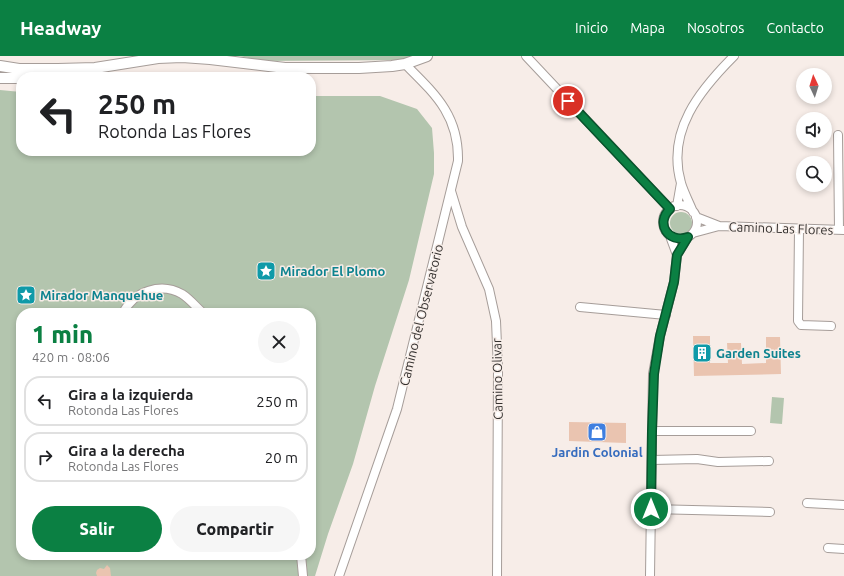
<!DOCTYPE html>
<html lang="es">
<head>
<meta charset="utf-8">
<style>
  :root { --surface:#fff; --page:#f6f6f6; --text:#202124; --muted:#757577; --line:#e0e0e0; --accent:#0b8043 }
  body { margin:0; font-family:Ubuntu,sans-serif; background:var(--page); color:var(--text); height:100vh; display:flex; flex-direction:column; font-size:15px; white-space:nowrap }
  * { box-sizing:border-box; margin:0 }
  p { font-size:13px; color:var(--muted) }
  .icon { flex:none; width:22px; height:22px; fill:none; stroke:currentColor; stroke-width:2; stroke-linecap:round; stroke-linejoin:round }
  .map { position:relative; flex:1; overflow:hidden }
  .details { position:absolute; left:16px; top:252px; width:300px; height:252px; display:flex; flex-direction:column; background:var(--surface); border-radius:16px; box-shadow:0 2px 6px #0003 }
  .details>* { flex:none }
  .top-card { position:absolute; left:16px; top:16px; width:300px; height:84px; border-radius:16px; box-shadow:0 2px 6px #0003; background:#fff; color:var(--text); overflow:hidden }
  .needle { width:26px; rotate:356deg }
  .tools { position:absolute; left:796px; top:12px; display:grid; gap:8px }
  .tools a { display:grid; place-items:center; width:36px; height:36px; border-radius:50%; background:var(--surface); box-shadow:0 2px 6px #0003; font-size:20px }
  .pin { position:absolute; display:grid; place-items:center; width:34px; height:34px; color:#fff; margin:-17px; border:2px solid #fff; border-radius:50%; box-shadow:0 1px 4px #0007 }
  .me { position:absolute; width:44px; margin:-22px; rotate:0deg; stroke-linejoin:round; filter:drop-shadow(0 0 3px #0008) }
  .turn { display:flex; align-items:center; gap:14px; height:84px; padding:0 16px; font-size:18px }
  .turn .icon { width:52px; height:52px; stroke-width:2.5 }
  .turn b { display:block; font-size:28px; line-height:34px }
  .round { display:grid; place-items:center; flex:none; width:42px; height:42px; border-radius:21px; background:var(--page) }
  .summary { display:flex; align-items:center; justify-content:space-between; height:68px; padding:0 16px }
  h1 { font-size:24px; font-weight:800; line-height:30px; color:var(--accent) }
  .button { display:flex; gap:8px; margin-top:auto; padding:8px 16px }
  .button a { flex:1; height:46px; border-radius:24px; background:var(--accent); color:#fff; font-size:16px; font-weight:800; line-height:46px; text-align:center }
  .button a+a { background:var(--page); color:var(--text) }
  ul { padding:0; list-style:none }
  li { display:flex; align-items:center; gap:12px; height:50px; margin:0 8px 6px; padding:0 8px; border:2px solid var(--line); border-radius:16px }
  li div { flex:1 }
  li b { display:block; font-size:15px }
  li em { font-style:normal }
  header { display:flex; align-items:center; gap:24px; box-sizing:border-box; height:56px; padding:0 20px; background:var(--accent); color:#fff }
  header strong { font-size:19px }
  nav { display:flex; gap:22px; margin-inline-start:auto; font-size:14px }
  .map>svg:first-child { display:block }
  .green { fill:#b3c5ae; fill-rule:evenodd }
  .building { fill:#eac4b0 }
  .lines { fill:none; stroke-linecap:round; stroke-linejoin:round }
  .minor-casing { stroke:#a69d99; stroke-width:10 }
  .major-casing { stroke:#a69d99; stroke-width:12 }
  .minor { stroke:#fff; stroke-width:8 }
  .major { stroke:#fff; stroke-width:10 }
  .route-casing { stroke:#07532c; stroke-width:10 }
  .route { stroke:#0b8043; stroke-width:7 }
  .labels { text-anchor:middle; stroke-width:3; stroke-linejoin:round; paint-order:stroke }
  .street-label { font-size:13px; fill:#34312f; stroke:#f7ede8 }
  .culture-label { font-size:13px; font-weight:bold; fill:#0d838f; stroke:#f7ede8; text-anchor:start }
  .shop-label { font-size:13px; font-weight:bold; fill:#366cbe; stroke:#f7ede8 }
</style>
</head>
<body>
<header>
<strong>Headway</strong>
<nav><a>Inicio</a><a>Mapa</a><a>Nosotros</a><a>Contacto</a></nav>
</header>
<div class="map">
<svg width="844" height="520" viewBox="0 0 844 520">
  <rect width="100%" height="100%" fill="#f7ede8"/>
  <path class="green" d="M240,0h173l-9,4 -142,1z
    M0,34l21,2v59h290v-55h69l37,13 15,19 2,25v21l-25,106 -34,106 -22,78 -25,70 -13,42h-315zM21,257h290v242h-290z
    M670 167a11 11 0 1 1 22 0a11 11 0 1 1-22 0Z
    M772,341l12,1 -2,26 -12,-1z"/>
  <path class="building" d="M693,280h17v27h18l-1,-20h14l1,21 24,-1v-26h14l1,37 -87,2z
    M569,366l57,1v20l-57,-2z
    M107,509l3,3 1,8h-14l-1,-3 1,-3 3,-2 4,1z"/>
  <g class="lines">
    <g class="minor-casing">
      <path id="minor" d="M526,0l144,153
        M838,79l1,95
        M451,135l11,36 27,62 7,32 2,48 -1,207
        M663 166a17 17 0 1 1 34 0a17 17 0 1 1-34 0Z
        M677,150l4,-23
        M693,156c-4,-10 -9,-19 -12,-29 -15,-52 19,-93 53,-127
        M696,161l23,9
        M799,173l-1,92 3,4 30,1
        M693,177l26,-7 125,4
        M677,199l11,-18
        M580,251l86,8
        M123,257c11,-22 38,-31 59,-19 8,5 14,13 21,19
        M652,375h99
        M652,404l45,-1 21,3 51,-1
        M807,447l37,2
        M651,453l119,3
        M828,492l16,1
        M301,499l2,21
        M339,520l58,-167 61,-248c1,-46 -23,-67 -53,-97
        M650,520l2,-145 1,-57 7,-38 14,-54 3,-27 -7,-19"/>
    </g>
    <g class="major-casing">
      <path id="major" d="M0,10l19,3h39l37,-1 63,-10 24,-1 28,2 75,9h74l33,-2 13,-2 22,-8
        M42,21l22,-3
        M0,22h21"/>
    </g>
    <use href="#minor" class="minor"/>
    <use href="#major" class="major"/>
  </g>
  <g class="lines">
    <g class="route-casing">
      <path id="route" d="M568,45l102,108c-15,14 -2,35 18,28l-11,18 -3,27 -14,54 -6,38 -2,57 -1,78"/>
    </g>
    <use href="#route" class="route"/>
  </g>
  <defs>
    <g id="sight-square" transform="scale(1)"><rect x="-9" y="-9" width="18" height="18" rx="4" fill="#0f9aa8" stroke="#f7ede8"/><path d="M0-6L1.8-2.2L6-1.7L2.9 1.2L3.7 5.4L0 3.3L-3.7 5.4L-2.9 1.2L-6-1.7L-1.8-2.2Z" fill="#fff"/></g>
    <g id="building-square" transform="scale(1)"><rect x="-9" y="-9" width="18" height="18" rx="4" fill="#0f9aa8" stroke="#f7ede8"/><path d="M-4-6H4V6H1V3H-1V6H-4ZM-2.5-4.3h1.7v1.8h-1.7ZM.8-4.3h1.7v1.8H.8ZM-2.5-1h1.7V.8h-1.7ZM.8-1h1.7V.8H.8Z" fill="#fff"/></g>
    <g id="shop-square" transform="scale(1)"><rect x="-9" y="-9" width="18" height="18" rx="4" fill="#3f7fe0" stroke="#f7ede8"/><path d="M-5-2.5h2.3a2.7 3.5 0 0 1 5.4 0H5L5.5 6h-11ZM-1.5-2.5h3a1.5 2.3 0 0 0-3 0Z" fill="#fff"/></g>
  </defs>
  <g fill-rule="evenodd">
    <use href="#sight-square" x="266" y="215"/>
    <use href="#sight-square" x="26" y="239"/>
    <use href="#building-square" x="702" y="297"/>
    <use href="#shop-square" x="597" y="376"/>
  </g>
  <g class="labels">
    <g class="street-label">
      <text transform="translate(781 172) rotate(2)" y="5">Camino Las Flores</text>
      <text transform="translate(421 259) rotate(-76)" y="5">Camino del Observatorio</text>
      <text transform="translate(497 323) rotate(-91)" y="5">Camino Olivar</text>
    </g>
    <g class="culture-label">
      <text x="280" y="220">Mirador El Plomo</text>
      <text x="40" y="244">Mirador Manquehue</text>
      <text x="716" y="302">Garden Suites</text>
    </g>
    <g class="shop-label">
      <text x="597" y="401">Jardin Colonial</text>
    </g>
  </g>
</svg>
<div class="tools">
<a><svg class="needle" viewBox="-14 -14 28 28"><path d="M0-13l5 13h-10z" fill="#e53935"/><path d="M0 13l5-13h-10z" fill="#757577"/></svg></a>
<a><svg class="icon" aria-label="sound" viewBox="0 0 24 24"><path d="M4 9h4l5-4v14l-5-4H4zM17 9q2 3 0 6"/></svg></a>
<a><svg class="icon" aria-label="search" viewBox="0 0 24 24"><circle cx="10" cy="10" r="6"/><path d="M15 15l6 6"/></svg></a>
</div>
<div class="pin" style="left:568px;top:45px;background:#d93025"><svg class="icon" aria-label="arrive" viewBox="0 0 24 24"><path d="M6 21V4h12l-3 4 3 4H6"/></svg></div>
<svg class="me" style="left:651px;top:453px" viewBox="-20 -20 40 40"><circle r="17" fill="#0b8043" stroke="#fff" stroke-width="3"/><path d="M0-11L8 9 0 5-8 9z" fill="#fff"/></svg>
<div class="top-card">
<div class="turn"><svg class="icon" aria-label="left" viewBox="0 0 24 24"><path d="M17 20v-9H6M10 6l-5 5 5 5"/></svg><div><b>250 m</b>Rotonda Las Flores</div></div>
</div>
<section class="details">
<div class="summary"><div><h1>1 min</h1><p>420 m · 08:06</p></div><a class="round"><svg class="icon" aria-label="close" viewBox="0 0 24 24"><path d="M6 6l12 12M18 6L6 18"/></svg></a></div>
<ul>
<li><svg class="icon" aria-label="left" viewBox="0 0 24 24"><path d="M17 20v-9H6M10 6l-5 5 5 5"/></svg><div><b>Gira a la izquierda</b><p>Rotonda Las Flores</p></div><em>250 m</em></li>
<li><svg class="icon" aria-label="right" viewBox="0 0 24 24"><path d="M7 20v-9h11M14 6l5 5-5 5"/></svg><div><b>Gira a la derecha</b><p>Rotonda Las Flores</p></div><em>20 m</em></li>
</ul>
<div class="button"><a>Salir</a><a>Compartir</a></div>
</section>
</div>
</body>
</html>
